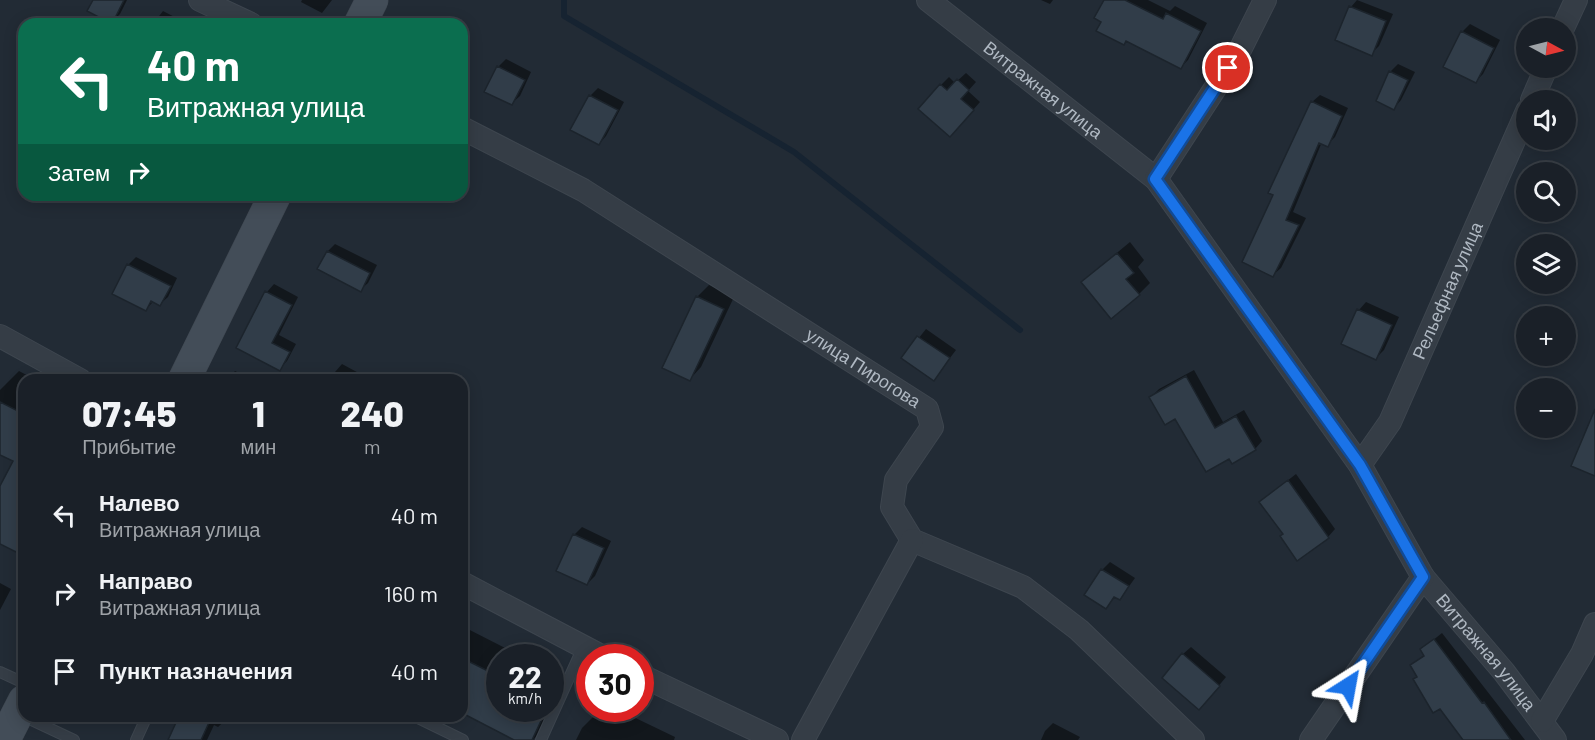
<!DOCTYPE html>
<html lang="ru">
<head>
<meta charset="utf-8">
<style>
  :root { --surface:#1a2028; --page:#232830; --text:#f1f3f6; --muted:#9fa3a8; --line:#383e45 }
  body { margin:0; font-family:Barlow,sans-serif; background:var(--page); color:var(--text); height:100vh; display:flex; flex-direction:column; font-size:22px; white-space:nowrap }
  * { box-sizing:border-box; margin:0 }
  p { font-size:20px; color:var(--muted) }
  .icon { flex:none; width:33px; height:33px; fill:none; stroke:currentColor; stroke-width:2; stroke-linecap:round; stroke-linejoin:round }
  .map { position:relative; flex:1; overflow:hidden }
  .panel { position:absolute; left:18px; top:374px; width:450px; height:348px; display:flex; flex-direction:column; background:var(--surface); border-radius:18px; box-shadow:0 3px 15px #0003,0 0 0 2px var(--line) }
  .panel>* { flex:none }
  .top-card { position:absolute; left:18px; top:18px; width:450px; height:183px; border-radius:18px; box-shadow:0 3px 15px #0003,0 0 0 2px var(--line); background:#0b6e4f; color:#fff; overflow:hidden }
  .needle { width:39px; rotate:97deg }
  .fabs { position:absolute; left:1516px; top:18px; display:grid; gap:12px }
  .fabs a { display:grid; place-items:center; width:60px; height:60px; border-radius:50%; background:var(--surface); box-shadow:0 3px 15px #0003,0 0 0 2px var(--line); font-size:30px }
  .speed { position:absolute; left:486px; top:644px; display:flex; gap:12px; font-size:30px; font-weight:700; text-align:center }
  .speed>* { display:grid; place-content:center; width:78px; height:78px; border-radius:50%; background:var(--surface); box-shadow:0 3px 15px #0003,0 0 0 2px var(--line); line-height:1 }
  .speed small { font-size:15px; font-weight:400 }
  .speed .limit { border:9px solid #d22; background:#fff; color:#111 }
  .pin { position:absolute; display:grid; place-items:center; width:51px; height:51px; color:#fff; margin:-26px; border:3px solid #fff; border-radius:50%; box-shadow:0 2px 6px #0007 }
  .me { position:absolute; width:66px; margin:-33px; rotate:34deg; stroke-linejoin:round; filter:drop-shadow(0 0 4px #0008) }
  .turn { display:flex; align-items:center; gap:21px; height:126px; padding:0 30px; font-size:27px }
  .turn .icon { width:78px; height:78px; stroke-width:2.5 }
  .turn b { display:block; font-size:42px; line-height:51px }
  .then { display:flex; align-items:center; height:57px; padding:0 30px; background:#0003; gap:12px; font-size:22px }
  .eta { display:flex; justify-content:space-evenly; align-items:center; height:102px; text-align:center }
  .eta b { font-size:36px; font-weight:800; line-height:42px }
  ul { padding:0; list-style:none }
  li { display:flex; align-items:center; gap:18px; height:78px; padding:0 30px }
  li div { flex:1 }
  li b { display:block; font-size:22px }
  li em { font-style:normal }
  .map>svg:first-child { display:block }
  .shadow { fill:#0007 }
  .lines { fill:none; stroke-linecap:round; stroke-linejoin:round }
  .stream { stroke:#162331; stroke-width:6 }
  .building { fill:#313d49; stroke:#1c242c; stroke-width:1.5 }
  .service-casing { stroke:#3e464f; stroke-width:12 }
  .minor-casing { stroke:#3e464f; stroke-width:24 }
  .secondary-casing { stroke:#3e464f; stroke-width:33 }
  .service { stroke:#353d46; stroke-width:10 }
  .minor { stroke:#353d46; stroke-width:22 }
  .secondary { stroke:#434d58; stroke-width:32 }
  .route-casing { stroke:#114b97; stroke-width:15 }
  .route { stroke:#1a73e8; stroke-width:10 }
  .labels { text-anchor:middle; stroke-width:6; stroke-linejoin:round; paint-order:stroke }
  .street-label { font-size:18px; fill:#afb8c2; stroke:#1a222a }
</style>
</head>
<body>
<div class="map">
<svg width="1595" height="740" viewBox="0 0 1595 740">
  <rect width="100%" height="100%" fill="#222b35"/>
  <path class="shadow" d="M94,0h33l-7,14 -8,8z
    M302,0h30l-10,13 -21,-11z
    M1041,0h12l-3,4z
    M1105,0h43l22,11 5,-5 32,17 -19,37 -7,7 -54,-27 -3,3 -21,-22z
    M1357,0l36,14 -14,32 -8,8 -20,-47z
    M163,11l25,13h-35z
    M1470,24l30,16 -17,34 -7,7 -14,-49z
    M506,59l25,13 -11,24 -8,7 -14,-36z
    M1398,64l17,8 -14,28 -7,8 -4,-36z
    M966,73l10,9 -8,9 12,11 -22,25 -17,-42 8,-8 6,6z
    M598,88l26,14 -18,34 -7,8 -9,-48z
    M1320,95l28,13 -13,29 -8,8 -5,-3 -29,70 13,6 -25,50 -8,7 39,-173z
    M1130,242l14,18 -6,7 12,16 -11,11 -44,-23z
    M335,244l42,21 -9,18 -8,7 -32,-39z
    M136,257l41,21 -9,19 -8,7 -6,-3 -8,8 -18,-44z
    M274,284l24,13 -19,38 17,9 -9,17 -8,8 -41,-21 29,-56z
    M709,285l25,12 -33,70 -11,12 -26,-12 33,-70z
    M1366,302l33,15 -15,33 -8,8 -33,-15 16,-33z
    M926,329l30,21 -22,29 -31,-21z
    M342,364l26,14 -1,2h-39z
    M1194,370l29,52 21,-12 18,31 -7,8 -25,8 -79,-60 8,-8z
    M19,371l17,9h-12v162l-8,8 -16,-8v-53l15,-28 -15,-8v-63z
    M235,371l18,9h-26z
    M1296,474l39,55 -7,8 -43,-3 -16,-39z
    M582,527l29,14 -16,35 -8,8 -13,-49z
    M1110,562l25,16 -15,21 -4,-3 -10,11 -20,-12 16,-25z
    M0,583l11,6 -11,21z
    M462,626l61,31h-23v51h50v-37l20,10 -21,43 -16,16h-15l-56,-28z
    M1442,633l83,107h-60l-53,-75 13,-11 -3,-5z
    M1191,647l35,30 -19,23 -24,-46z
    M602,708l15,6 4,-3 54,26 -1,3h-98l6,-12z
    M181,716h49l-12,11 -4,-2 -7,15h-38z
    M1053,723l27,14 -2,3h-37l4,-9z"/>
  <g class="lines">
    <path class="stream" d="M564,0v16l230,136 226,178"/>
  </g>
  <path class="building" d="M93,0h31l-12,24 -25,-13z
    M1104,0h21l38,19 3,-6 35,18 -20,38 -55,-28 -2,4 -28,-14 5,-9 -7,-4z
    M1349,6l37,15 -14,35 -37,-16z
    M1461,31l33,17 -18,35 -33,-16z
    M497,66l28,14 -13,25 -28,-13z
    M1389,71l19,9 -14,30 -18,-9z
    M957,79l12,11 -8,9 13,11 -24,27 -32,-28 22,-25 7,6z
    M589,95l29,15 -19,35 -29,-15z
    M1311,101l31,15 -14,31 -9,-4 -33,77 13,5 -26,52 -31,-15 31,-67 -5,-2z
    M327,251l43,22 -9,19 -44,-23z
    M1117,253l17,20 -8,6 14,16 -29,24 -30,-37z
    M127,264l44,22 -11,20 -9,-5 -5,10 -34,-17z
    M265,291l27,14 -20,38 18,9 -10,19 -44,-23z
    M696,296l28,13 -34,72 -28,-13z
    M1357,309l35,16 -16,35 -35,-16z
    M917,336l33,22 -16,23 -33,-23z
    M1186,376l29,52 21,-12 20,34 -24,14 -3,-5 -23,13 -31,-53 -10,6 -16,-28z
    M0,402l24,12v122l-8,16 -16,-8v-58l13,-25 -13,-6z
    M1595,409v67l-24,-10z
    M1288,480l41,58 -32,23 -17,-25 3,-2 -24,-32z
    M573,534l31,14 -17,37 -31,-14z
    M1101,569l28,17 -9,14 -6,-3 -8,12 -22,-14z
    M1434,639l48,64 2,-1 27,38h-48l-23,-31 -7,4 -20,-34 4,-2 -7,-12 14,-9 -4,-7z
    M1182,653l38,33 -21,24 -37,-32z
    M462,658l38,19v31h47l-15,32h-18l-52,-27z
    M179,716h33l-11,24h-33z"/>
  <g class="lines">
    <g class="service-casing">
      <path id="service" d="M0,672l24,11
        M21,715l53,25
        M414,716l49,24
        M136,740l11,-24
        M541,740l42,-93"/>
    </g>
    <g class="minor-casing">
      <g id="minor">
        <path d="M200,0l51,24"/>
        <path id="s1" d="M928,0l228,179 204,286 63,112 81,95 51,68"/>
        <path d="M1563,28l13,-28"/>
        <path d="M1532,100l14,-32"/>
        <path id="s2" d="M462,128l121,62 344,219 5,18 -36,53 -4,27 20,33 111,47 56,43 114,110"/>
        <path d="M1156,179l84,-129 25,-50"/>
        <path d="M0,336l80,44"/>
        <path id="s3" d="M1360,465l30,-43 137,-311"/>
        <path d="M462,583l141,74"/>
        <path d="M640,675l137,65"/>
        <path d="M1542,721l40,-67 13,-30"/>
        <path d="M803,740l109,-200"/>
        <path d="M1311,740l112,-163"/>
      </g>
    </g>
    <g class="secondary-casing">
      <path id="secondary" d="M360,24l12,-24
        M184,380l91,-185
        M4,740l20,-39"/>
    </g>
    <use href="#service" class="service"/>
    <use href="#minor" class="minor"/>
    <use href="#secondary" class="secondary"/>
  </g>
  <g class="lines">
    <g class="route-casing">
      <path id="route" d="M1228,68l-73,111 205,286 63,112 -75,109"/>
    </g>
    <use href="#route" class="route"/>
  </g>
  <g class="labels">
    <g class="street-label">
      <text dy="6" stroke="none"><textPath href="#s1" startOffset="146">Витражная улица</textPath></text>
      <text dy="6" stroke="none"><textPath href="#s3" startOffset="196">Рельефная улица</textPath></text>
      <text dy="6" stroke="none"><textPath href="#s2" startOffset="468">улица Пирогова</textPath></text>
      <text dy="6" stroke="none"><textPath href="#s1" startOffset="868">Витражная улица</textPath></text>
    </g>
  </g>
</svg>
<div class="fabs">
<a><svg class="needle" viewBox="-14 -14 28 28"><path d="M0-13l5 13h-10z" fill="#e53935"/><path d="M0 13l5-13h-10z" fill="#9fa3a8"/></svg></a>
<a><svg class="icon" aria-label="sound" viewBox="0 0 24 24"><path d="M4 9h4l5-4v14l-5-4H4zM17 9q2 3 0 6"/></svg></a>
<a><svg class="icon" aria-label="search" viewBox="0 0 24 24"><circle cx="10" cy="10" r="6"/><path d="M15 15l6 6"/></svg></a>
<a><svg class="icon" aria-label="layers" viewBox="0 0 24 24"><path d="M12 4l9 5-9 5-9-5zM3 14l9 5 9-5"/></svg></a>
<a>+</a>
<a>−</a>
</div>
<div class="speed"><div>22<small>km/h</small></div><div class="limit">30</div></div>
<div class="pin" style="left:1228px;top:68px;background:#d93025"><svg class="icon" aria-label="arrive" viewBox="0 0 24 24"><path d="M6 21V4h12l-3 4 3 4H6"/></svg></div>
<svg class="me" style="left:1348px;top:686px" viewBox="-20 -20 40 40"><path d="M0-17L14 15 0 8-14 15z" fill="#1a73e8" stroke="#fff" stroke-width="4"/></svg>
<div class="top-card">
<div class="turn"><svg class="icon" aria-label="left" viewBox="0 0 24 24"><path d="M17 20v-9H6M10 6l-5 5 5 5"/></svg><div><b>40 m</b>Витражная улица</div></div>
<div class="then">Затем<svg class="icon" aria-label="right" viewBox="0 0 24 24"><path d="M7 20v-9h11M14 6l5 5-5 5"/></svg></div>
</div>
<section class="panel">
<div class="eta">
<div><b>07:45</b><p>Прибытие</p></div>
<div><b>1</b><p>мин</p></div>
<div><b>240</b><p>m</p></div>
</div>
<ul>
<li><svg class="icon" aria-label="left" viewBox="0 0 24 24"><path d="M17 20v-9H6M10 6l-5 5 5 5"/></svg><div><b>Налево</b><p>Витражная улица</p></div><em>40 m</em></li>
<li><svg class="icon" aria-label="right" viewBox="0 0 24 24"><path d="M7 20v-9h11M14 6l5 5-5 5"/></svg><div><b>Направо</b><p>Витражная улица</p></div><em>160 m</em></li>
<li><svg class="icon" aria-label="arrive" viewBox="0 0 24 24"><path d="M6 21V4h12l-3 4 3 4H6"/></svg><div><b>Пункт назначения</b></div><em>40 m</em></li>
</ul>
</section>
</div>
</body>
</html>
